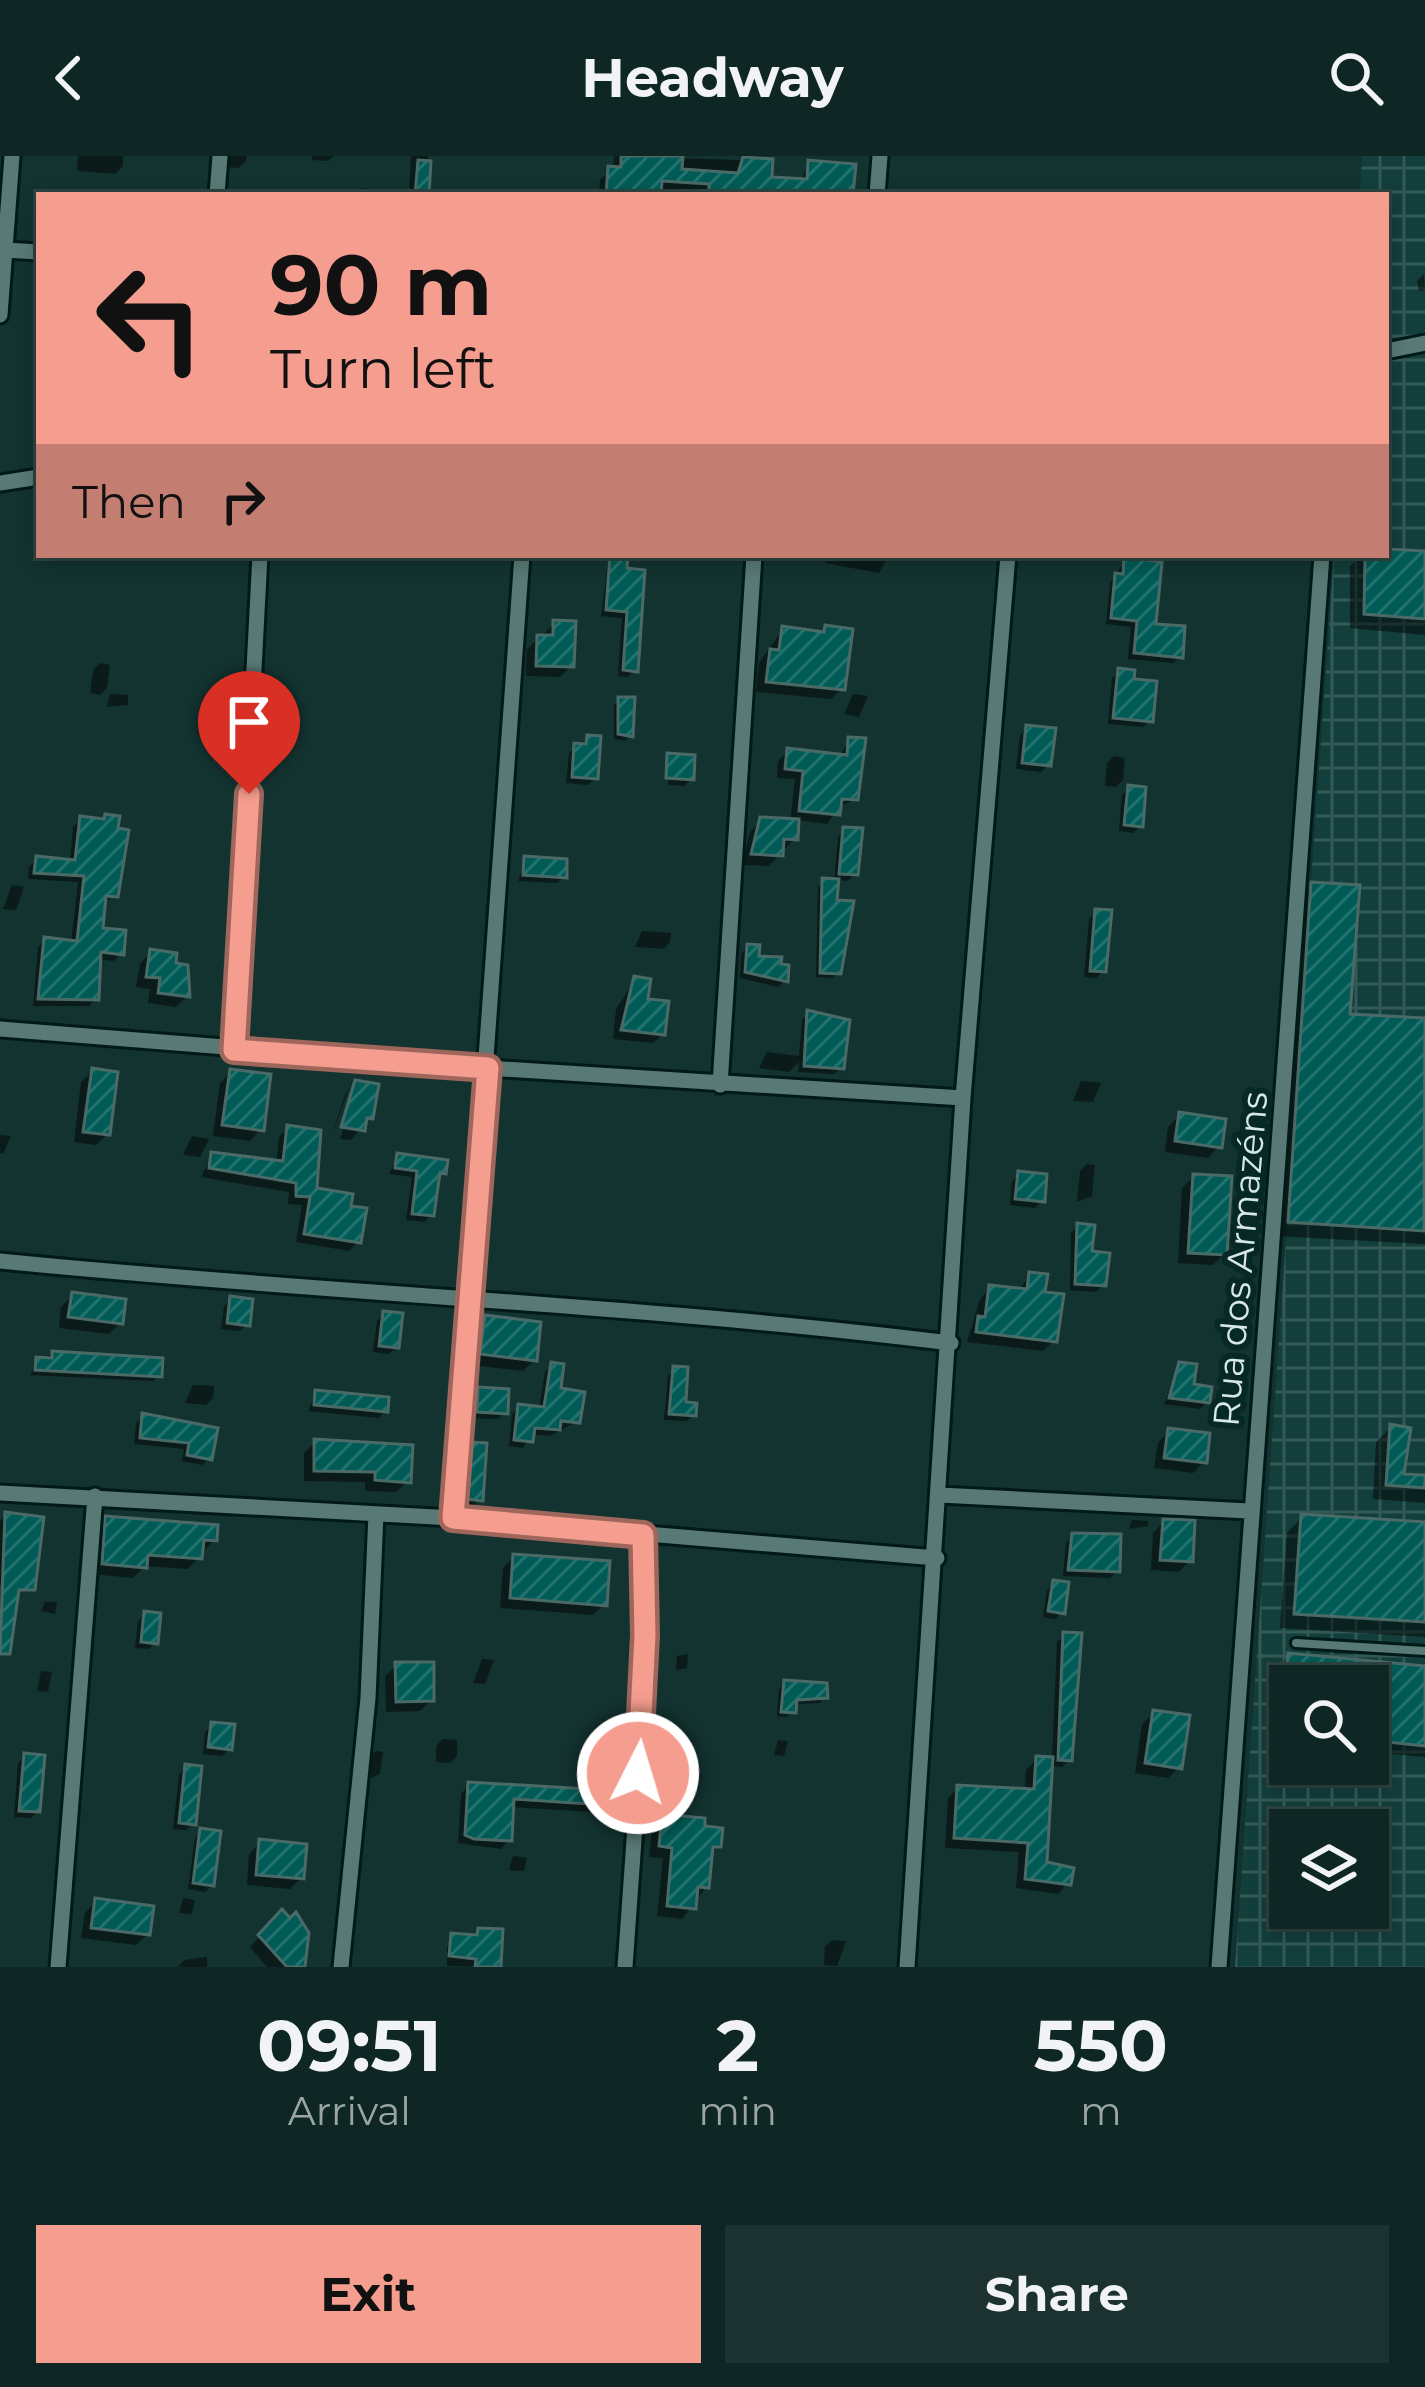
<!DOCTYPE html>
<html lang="en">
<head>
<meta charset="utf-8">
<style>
  :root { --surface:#0e2624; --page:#1c3231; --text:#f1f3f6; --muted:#9ba5a6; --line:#2e4341; --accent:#f59d8e }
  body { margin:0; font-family:Montserrat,sans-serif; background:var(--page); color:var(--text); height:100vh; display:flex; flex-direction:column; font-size:45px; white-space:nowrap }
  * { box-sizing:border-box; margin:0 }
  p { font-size:39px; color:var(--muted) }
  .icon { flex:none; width:66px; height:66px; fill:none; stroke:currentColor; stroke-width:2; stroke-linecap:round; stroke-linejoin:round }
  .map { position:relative; height:1811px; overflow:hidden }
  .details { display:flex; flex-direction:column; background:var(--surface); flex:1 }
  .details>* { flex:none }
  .guide { position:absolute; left:36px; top:36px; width:1353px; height:366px; border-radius:0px; box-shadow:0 6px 18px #0003,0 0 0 3px var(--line); background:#f59d8e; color:#111; overflow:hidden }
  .tools { position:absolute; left:1269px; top:1509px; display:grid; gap:24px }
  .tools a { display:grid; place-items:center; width:120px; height:120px; border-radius:0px; background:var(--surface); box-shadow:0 6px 18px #0003,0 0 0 3px var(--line); font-size:60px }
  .pin { position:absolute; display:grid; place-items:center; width:102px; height:102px; color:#fff; margin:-123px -51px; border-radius:50% 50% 50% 0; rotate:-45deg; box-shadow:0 0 12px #0007 }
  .pin .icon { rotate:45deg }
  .me { position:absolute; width:132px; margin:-66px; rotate:5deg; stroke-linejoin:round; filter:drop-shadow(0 0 9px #0008) }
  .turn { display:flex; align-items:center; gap:42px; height:252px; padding:0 36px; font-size:54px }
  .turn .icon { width:156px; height:156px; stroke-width:2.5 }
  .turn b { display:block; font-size:84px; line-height:102px }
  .then { display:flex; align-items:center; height:114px; padding:0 36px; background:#0003; gap:24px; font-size:45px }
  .eta { display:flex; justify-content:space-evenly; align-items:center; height:204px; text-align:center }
  .eta b { font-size:72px; font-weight:700; line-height:84px }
  .cta { display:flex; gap:24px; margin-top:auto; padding:24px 36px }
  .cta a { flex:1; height:138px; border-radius:0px; background:var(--accent); color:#111; font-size:48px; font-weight:700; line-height:138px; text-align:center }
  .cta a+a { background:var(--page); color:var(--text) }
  header { display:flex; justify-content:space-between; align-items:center; height:156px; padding:0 36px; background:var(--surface); font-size:54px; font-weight:700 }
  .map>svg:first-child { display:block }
  .industrial { fill:url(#industrial-grid); fill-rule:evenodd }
  .shadow { fill:#0007 }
  .building { fill:url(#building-hatch); stroke:#4a6a67; stroke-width:3 }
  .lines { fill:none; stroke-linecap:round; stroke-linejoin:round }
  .service-casing { stroke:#001a18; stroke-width:14 }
  .minor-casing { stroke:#001a18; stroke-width:21 }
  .service { stroke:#587975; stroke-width:8 }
  .minor { stroke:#587975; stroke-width:15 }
  .route-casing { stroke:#9f665c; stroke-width:30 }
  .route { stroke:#f59d8e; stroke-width:21 }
  .labels { text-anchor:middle; stroke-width:12; stroke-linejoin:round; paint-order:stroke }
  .street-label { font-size:36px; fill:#d7e8e6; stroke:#072926 }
</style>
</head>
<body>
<header><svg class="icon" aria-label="back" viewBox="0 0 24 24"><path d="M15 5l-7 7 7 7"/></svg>Headway<svg class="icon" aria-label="search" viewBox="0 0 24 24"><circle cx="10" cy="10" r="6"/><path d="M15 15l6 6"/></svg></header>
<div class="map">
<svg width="1425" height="1811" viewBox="0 0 1425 1811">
  <defs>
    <pattern id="industrial-grid" width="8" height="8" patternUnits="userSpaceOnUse" patternTransform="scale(3)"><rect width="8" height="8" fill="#123e3b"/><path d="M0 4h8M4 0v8" fill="none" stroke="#345a57"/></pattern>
    <pattern id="building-hatch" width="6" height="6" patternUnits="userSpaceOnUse" patternTransform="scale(3)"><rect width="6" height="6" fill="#005b56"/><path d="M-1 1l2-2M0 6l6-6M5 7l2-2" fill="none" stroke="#24736e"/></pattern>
  </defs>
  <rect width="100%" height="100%" fill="#133330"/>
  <path class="industrial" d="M1362,0h63v1811h-190l99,-1412h52v-360h-26zM1290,1530h78v78h-78zM1290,1674h78v78h-78z"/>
  <path class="shadow" d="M78,0h45v10l-8,8 -38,-3z
    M225,0h22l-1,5 -7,7 -13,-1z
    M312,0h22l-6,5 -16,-1z
    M411,0h17l-2,39h-73l7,-7 49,4z
    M614,0l156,5 -1,18 31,2 9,-18 41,32h-149l-43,-5v5h-59l1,-16 13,-9z
    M1424,118l1,16 -6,1 -2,-10z
    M1386,396l39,2v81l-75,-7v-62l11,-11z
    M609,399h16l10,115 -7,7 -10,-1 4,-58 -21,-2z
    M826,399h63l-10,18 -54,-10z
    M1125,405l28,66 27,30 -7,6 -45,-4 3,-32 -25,-3 4,-41z
    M555,467l16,43 -11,11 -34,-1 1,-27z
    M783,473l67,3 -8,56 -11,11 -75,-7 3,-29z
    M100,507l10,2 -3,23 -7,7 -10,-2 3,-23z
    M1119,515l31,49 -7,7 -35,-3 4,-46z
    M110,538l18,1v10l-21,2z
    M853,538l15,2 -9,21 -15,-3z
    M620,544l10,36 -5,5 -11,-2v-34z
    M1027,572l21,37 -7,7 -25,-3 4,-34z
    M588,582l7,40 -7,7 -22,-2 3,-30z
    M849,584l6,59 -17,9 -11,16 -31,-4 -1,18 -26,28 -27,-1 8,-33 11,-12 29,2 5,-43 -18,-1 1,-17 10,-10 51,6z
    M668,600l23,23 -7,7 -16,-1z
    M1114,600l11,2 -2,22 -7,7 -11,-1 2,-23z
    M1129,632l11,38 -7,7 -14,-2 3,-36z
    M81,663h35l-1,77 -13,7 -2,27 21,23 -7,8 -16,-2 -2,40 -7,7h-56l5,-59 7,-7 26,4 7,-62 -50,-3 1,-12 8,-8 33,3 3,-35z
    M845,674l10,44 -7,7 -12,-1 2,93 -5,5 -17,-1 2,-91 16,-4 4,-45z
    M526,703l38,17 -7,7 -39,-2z
    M12,729l12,2 -8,23 -13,-1z
    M1312,729l35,132 78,2v225l-151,-8 23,-336z
    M1096,756l7,59 -7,7 -12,-1 5,-58z
    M642,775l29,2 -1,9 -6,7 -29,-2z
    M748,791l37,33 -7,7 -38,-9 1,-24z
    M151,796l22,14 14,30 -11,11 -28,-4 2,-14 -14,-2 4,-23z
    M635,824l28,54 -10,9 -40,-4 3,-30z
    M808,857l33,54 -7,7 -36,-2 1,-10 -10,10 -30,-4 8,-16 32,4 3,-36z
    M93,915l14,63 -11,11 -22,-3 7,-60z
    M231,916l30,57 -11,12 -37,-5 7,-53z
    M1081,925l20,2 -8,19 -20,-1z
    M356,927l14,35 -19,22 -11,-1 15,-48h-7l-16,46 13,-43z
    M1180,959l39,31 -11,12 -43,-6 3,-25z
    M288,972l26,63 34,17 10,34 -9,9 -53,-9 6,-37 -14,-1 1,-12 -88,-15 11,-22 64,8 3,-26z
    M0,979l11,1 -8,18 -3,-1z
    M192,980l17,3 -9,18 -17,-2z
    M398,1000l45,17 -7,7 -5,35 -7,7 -18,-2 6,-43 -23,-3z
    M1087,1008l8,1 -3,31 -15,6 3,-31z
    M1019,1018l23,27 -7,7 -25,-3 2,-24z
    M1194,1021l30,77 -11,11 -35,-2 4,-75z
    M1078,1070l25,59 -7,7 -26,-2 1,-57z
    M1030,1119l12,19 12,46 -11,11 -76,-9 13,-43 10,-11 28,3z
    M73,1139l47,28 -11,11 -50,-6 2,-21z
    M231,1143l16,25 -7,7 -19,-2 3,-23z
    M384,1158l12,33 -7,7 -16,-2 4,-31z
    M486,1162l48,42 -11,11 -52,-6 4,-36z
    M53,1198l106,21 -6,6 -123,-6 7,-15z
    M552,1209l5,26 21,30 -28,15 -19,-2 -8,14 -14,-2 3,-32 7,-7 20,2 6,-37z
    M1180,1209l27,37 -7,7 -36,-5z
    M674,1213l9,36 10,10 -6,6 -23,-1 4,-44z
    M193,1229l21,1 -1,12 -7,7 -21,-2z
    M480,1234l25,22 -7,7 -26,-1 1,-21z
    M316,1237l69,18 -6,7 -71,-7z
    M143,1261l72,13 -6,28 -7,7 -20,-4 2,-12 -50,-5 2,-21z
    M1391,1271l9,49 25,2v25l-52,-4 3,-57z
    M1169,1275l35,31 -11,11 -39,-5 4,-25z
    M315,1286l93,39 -12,11 -31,-1v-9l-61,-1v-28z
    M472,1289l8,54 -7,7 -12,-1 4,-53z
    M6,1359l16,71 -22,-2v-64z
    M1302,1361l123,8v112l-145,-9 7,-95z
    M107,1363l107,21 -26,29 -43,-3 -12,12 -41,-4 3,-44z
    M1132,1364l16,1v5l-19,3z
    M1164,1366l26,38 -11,12 -28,-2 2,-37z
    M1073,1380l44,35 -7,7 -47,-2 3,-33z
    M514,1401l90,47 -11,11 -93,-7 3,-40z
    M1054,1427l8,29 -7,7 -12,-2 4,-27z
    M45,1446h12l-2,12 -14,-3z
    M145,1458l11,28 -7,7 -14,-1 3,-27z
    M1064,1479l5,125 -7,7 -13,-1 -5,99 24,18 -10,11 -42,-6 3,-36 -74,-4 3,-50 10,-10 67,3 1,-21 11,-11 15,1 5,-118z
    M688,1498l-1,14 -11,2 1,-14z
    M1289,1500l136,13v88l-57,-5v-66h-78v58l-20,-2 8,-75z
    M482,1503l12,1 -9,24 -12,-1z
    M397,1509l34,35 -11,11 -34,1 -1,-36z
    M41,1515l11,1 -4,20 -11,-1z
    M785,1527l40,14 -6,6 -25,1 -7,13 -10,-1 2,-27z
    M1154,1557l25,54 -11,11 -33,-5 7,-49z
    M212,1569l17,24 -7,7 -19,-2 2,-22z
    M443,1583l14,1v16l-7,7 -14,-1v-16z
    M778,1584l10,1 -4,15 -10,-1z
    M376,1595l7,1 -3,22 -13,6 2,-22z
    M25,1600l13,55 -7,7 -17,-1 4,-54z
    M186,1611l7,56 -7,7 -13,-1 6,-55z
    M469,1629l132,19 -9,8 -81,-5 -2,33 -8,9 -43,-6 3,-49z
    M663,1661l38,12 17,17 -9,9 -3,32 -24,32 -25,-3 6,-58 -14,-1 3,-28z
    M201,1676l11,53 -7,7 -17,-3 7,-51z
    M260,1687l41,35 -11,11 -43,-4 2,-31z
    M513,1700l14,2 -3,13 -15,-1z
    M183,1742l12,2 -3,14 -13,-1z
    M96,1745l52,33 -12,11 -55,-7 4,-25z
    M282,1757l21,54h-36l-17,-20z
    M500,1777l-2,34 -51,-1v-19l11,-11z
    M832,1784l14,1 -9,25 -13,-1 1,-18z
    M207,1801v10h-29l6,-7z"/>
  <path class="building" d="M621,0h62l-1,13 56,4 5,-16 30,2 -1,18 35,2 1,-19 48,4 -3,31h-121l-23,-5v-6l-47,-3 -1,14h-55l2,-29 13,1z
    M418,4l13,1 -2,34h-14z
    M1386,393l39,2v68l-61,-5 1,-59h21z
    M610,399h18l-1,13 18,2 -7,102 -15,-2 4,-58 -21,-2z
    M1124,401l38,5 -6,62 29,2 -2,32 -49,-5 3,-32 -26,-3 4,-45 8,1z
    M553,464l23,1 -2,46 -38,-1 1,-31h16z
    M825,469l28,4 -8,61 -79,-8 4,-33 9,1 3,-24 42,6z
    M1118,512l17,2 -1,9 23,2 -4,41 -40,-4z
    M618,541h17l-2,40 -15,-3z
    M1026,569l30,3 -5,38 -29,-3z
    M587,579l14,1 -3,43 -26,-2 2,-34 12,1z
    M848,581l18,1 -8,62 -16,-1 -2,16 -41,-4 4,-40 -18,-2 2,-21 60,7z
    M667,597l28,2 -1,25 -28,-2z
    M1128,629l18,2 -3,40 -19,-2z
    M105,658l15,2 -2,12 11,2 -11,67 -12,-1 -3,32 23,2 -2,25 -23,-3 -2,48 -61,-1 6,-62 33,4 7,-65 -50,-3 2,-17 39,4 5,-44 24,3z
    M760,661l39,2 -1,21 -14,-1 -1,17 -32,-2z
    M843,671l20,1 -5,47 -19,-1z
    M524,700l43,3v19l-44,-3z
    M822,722l17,1 -2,21 17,1 -13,73 -21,-1z
    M1311,726l49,3 -10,129 75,4 -1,213 -136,-9z
    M1095,753l17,1 -6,62 -16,-1z
    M747,788l13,1 -1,11 23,1 -1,7 8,1 -1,17 -43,-10z
    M150,793l27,4 -1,10 12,2 2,32 -32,-4 2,-15 -14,-1z
    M634,820l17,3 -3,20 21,2 -4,34 -44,-5z
    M807,854l43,10 -6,49 -40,-3z
    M92,912l26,4 -8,63 -27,-3z
    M230,913l41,5 -7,57 -42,-6z
    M355,924l24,4 -6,35 -6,-1 -2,13 -24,-4z
    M1179,956l47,7 -4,29 -47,-7z
    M287,969l34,5 -4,58 36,6 -2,12 16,2 -6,35 -57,-9 6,-37 -14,-1v-13l-87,-15 2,-16 72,9z
    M397,997l51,7 -2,14 -6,-1 -6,43 -22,-2 5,-43 -22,-3z
    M1018,1015l29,3 -2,28 -30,-3z
    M1193,1018l39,2 -5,79 -39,-2z
    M1077,1067l18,2 -3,26 18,2 -4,33 -31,-2z
    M1029,1116l19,2 -3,18 19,2 -7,48 -81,-10 2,-16 7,1 4,-32 38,4z
    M72,1136l54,7 -3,25 -55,-7z
    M230,1140l23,3 -3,27 -23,-3z
    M383,1155l20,2 -4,35 -20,-2z
    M485,1159l56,7 -4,39 -57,-7z
    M52,1195l111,7 -1,19 -127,-7 1,-13 16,1z
    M551,1206l13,2 -3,24 24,4 -5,31 -19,-2 -1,9 -25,-2 -2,14 -19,-2 4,-36 26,3z
    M1179,1206l18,2 -3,20 18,3 -2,16 -41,-5z
    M673,1210l15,1 -2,35 11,1 -1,13 -27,-2z
    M478,1231l31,2 -1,25 -31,-2z
    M315,1234l74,7 -1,15 -74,-7z
    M142,1257l76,15 -6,32 -25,-5 2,-12 -49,-5z
    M1390,1268l21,4 -7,46 21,1v13l-39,-3z
    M1168,1272l42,5 -3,30 -43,-5z
    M314,1283l99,6 -2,38 -36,-3v-8l-61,-1z
    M470,1286l17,1 -4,58 -17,-2z
    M5,1356l39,5 -9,73h-16l-9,64h-10z
    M1301,1358l124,8v100l-131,-8z
    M105,1360l113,9 -1,16 -13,-1 -2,19 -54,-4 -1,13 -45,-4z
    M1163,1363l32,1 -2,42 -33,-2z
    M1072,1377l49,1 -1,38 -52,-2z
    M513,1398l97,7 -3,45 -97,-8z
    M1053,1424l16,2 -4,32 -17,-3z
    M144,1455l17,2 -3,31 -17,-2z
    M1063,1476l19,1 -10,128 -14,-1z
    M1288,1497l137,13v80l-57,-6v-54h-83z
    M395,1506h39v39l-38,1z
    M784,1524l43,3 1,15 -31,2 -1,13 -15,-1z
    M1153,1554l37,5 -8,54 -37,-6z
    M211,1566l24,2 -3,26 -24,-3z
    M24,1597l21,2 -5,57 -21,-1z
    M1036,1600l17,1 -6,105 27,6 -3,17 -46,-6 3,-36 -74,-5 3,-53 77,4z
    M185,1608l17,2 -6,59 -17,-2z
    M468,1626l137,8 -1,15 -90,-6 -2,42 -38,-2 -9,-4z
    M662,1658l43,4v8l18,2 -2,19h-8l-4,41 -11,-1 -2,22 -29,-3 5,-58 -13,-2z
    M200,1672l21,3 -7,55 -21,-3z
    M259,1683l48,5 -3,35 -48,-4z
    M95,1742l59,8 -4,29 -59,-7z
    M282,1753l8,9 6,-6 13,21 -4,34h-18l-29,-32z
    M478,1772l25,1 -2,38h-26l1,-8 -27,-3 2,-23 26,2z"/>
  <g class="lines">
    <g class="service-casing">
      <path id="service" d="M1296,1487l129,8"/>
    </g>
    <g class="minor-casing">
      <path id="minor" d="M217,39l3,-39
        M877,39l3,-39
        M4,94l35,2
        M0,159l12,-159
        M1386,195l39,-8
        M0,327l39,-6
        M0,873l488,39 475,30
        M234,894l26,-495
        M720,929l34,-530
        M0,1105c317,32 635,43 951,82
        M0,1337l453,25 484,40
        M940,1339l309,16
        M453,1362l69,-963
        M58,1811l37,-471
        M341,1811l27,-269 8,-184
        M625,1811l18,-254v-178
        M907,1811l56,-869 45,-543
        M1219,1811l103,-1412"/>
    </g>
    <use href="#service" class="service"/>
    <use href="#minor" class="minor"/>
  </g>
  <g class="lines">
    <g class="route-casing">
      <path id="route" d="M249,638l-15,256 254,18 -35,450 190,17 2,100 -7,138"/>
    </g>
    <use href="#route" class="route"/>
  </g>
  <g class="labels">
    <g class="street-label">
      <text transform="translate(1240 1103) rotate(-85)" y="13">Rua dos Armazéns</text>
    </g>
  </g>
</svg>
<div class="tools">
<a><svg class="icon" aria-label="search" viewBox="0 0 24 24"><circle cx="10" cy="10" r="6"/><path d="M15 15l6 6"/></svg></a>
<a><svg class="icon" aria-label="layers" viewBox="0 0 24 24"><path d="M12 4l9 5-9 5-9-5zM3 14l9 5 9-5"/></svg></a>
</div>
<div class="pin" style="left:249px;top:638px;background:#d93025"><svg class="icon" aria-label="arrive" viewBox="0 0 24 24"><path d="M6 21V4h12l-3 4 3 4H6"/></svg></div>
<svg class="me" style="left:638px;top:1617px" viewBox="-20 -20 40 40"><circle r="17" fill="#f59d8e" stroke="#fff" stroke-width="3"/><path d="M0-11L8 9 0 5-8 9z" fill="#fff"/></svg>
<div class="guide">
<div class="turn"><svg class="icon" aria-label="left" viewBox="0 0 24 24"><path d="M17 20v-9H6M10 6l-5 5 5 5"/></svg><div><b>90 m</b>Turn left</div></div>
<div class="then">Then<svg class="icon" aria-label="right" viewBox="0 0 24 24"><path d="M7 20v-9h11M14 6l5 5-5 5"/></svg></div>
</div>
</div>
<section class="details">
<div class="eta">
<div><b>09:51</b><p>Arrival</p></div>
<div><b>2</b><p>min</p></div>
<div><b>550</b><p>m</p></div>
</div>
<div class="cta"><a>Exit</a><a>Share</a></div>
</section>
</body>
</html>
